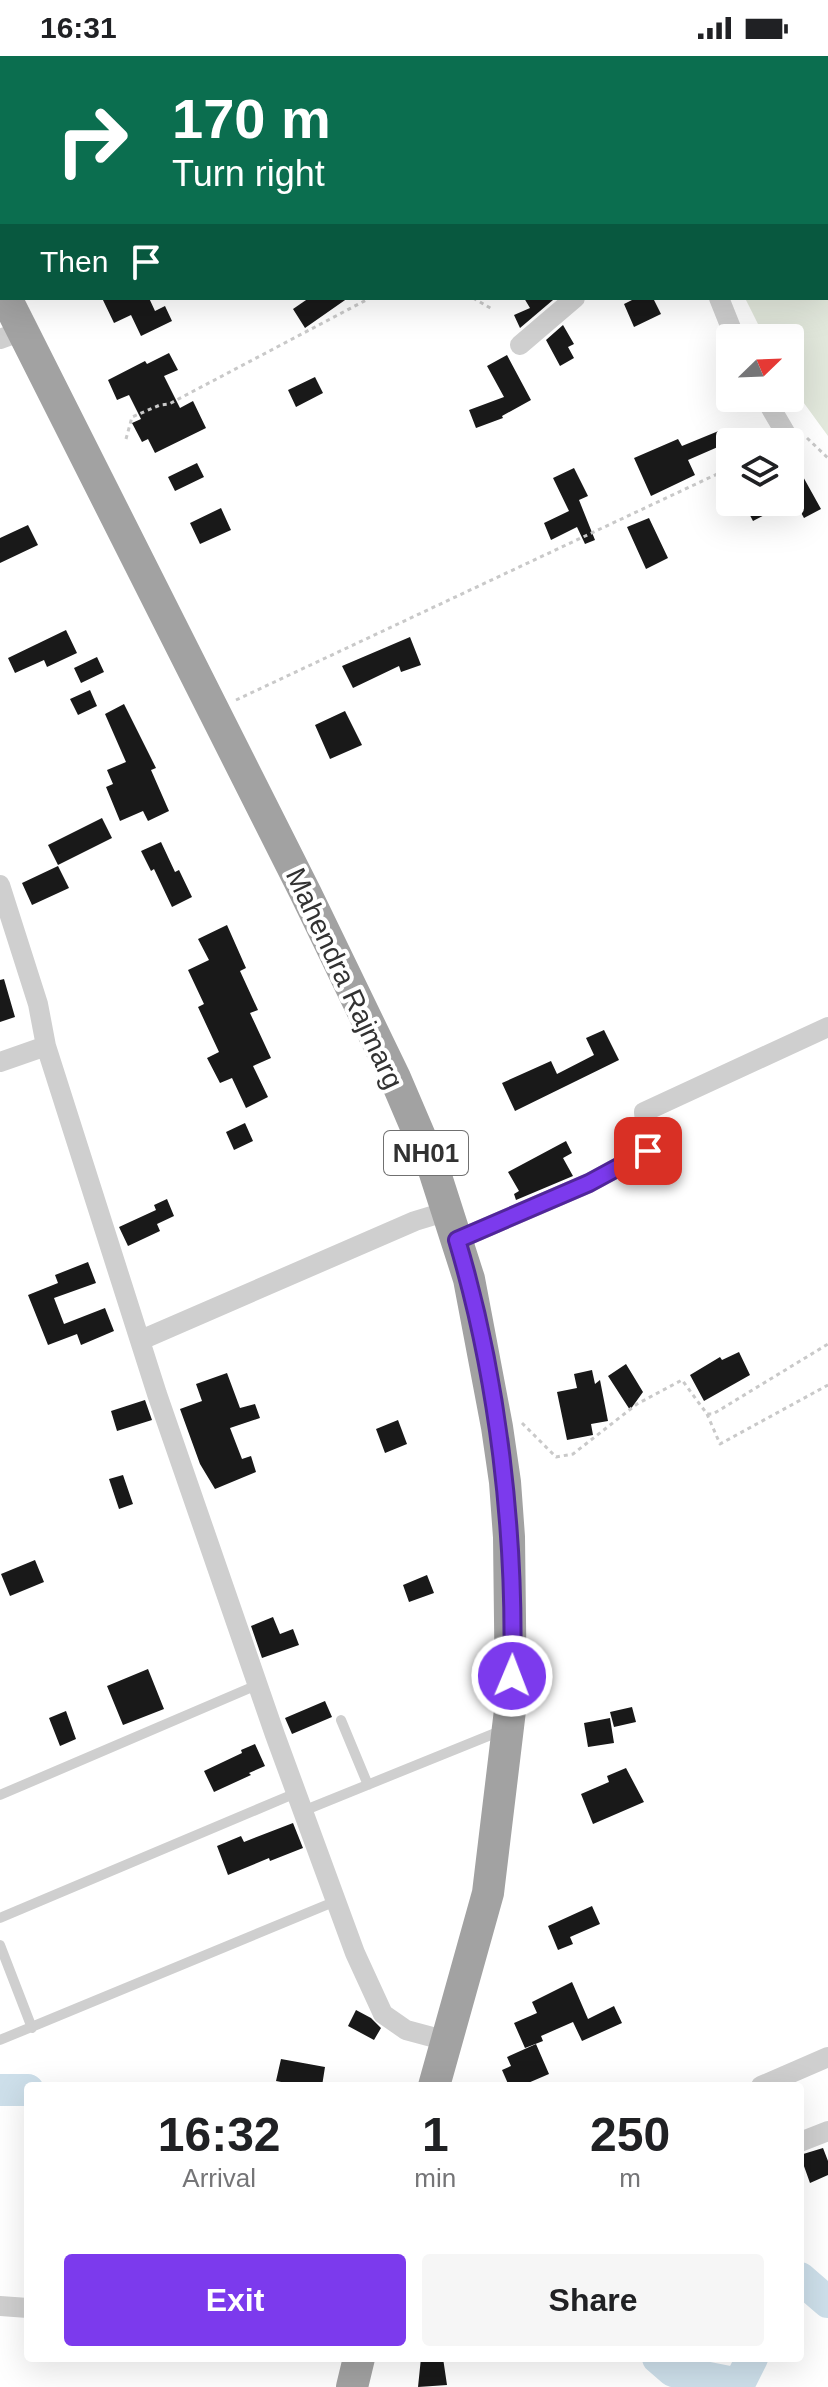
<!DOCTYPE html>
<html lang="en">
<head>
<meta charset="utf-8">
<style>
  :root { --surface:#fff; --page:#f6f6f6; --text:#202124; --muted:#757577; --accent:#7c3aed }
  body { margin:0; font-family:Arial,sans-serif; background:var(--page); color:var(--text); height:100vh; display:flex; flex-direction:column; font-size:30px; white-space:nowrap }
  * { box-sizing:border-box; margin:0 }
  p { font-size:26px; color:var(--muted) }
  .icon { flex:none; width:44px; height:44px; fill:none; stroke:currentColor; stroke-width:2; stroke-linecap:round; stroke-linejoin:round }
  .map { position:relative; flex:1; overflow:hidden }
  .side { position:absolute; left:24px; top:2026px; width:780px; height:280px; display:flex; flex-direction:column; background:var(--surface); border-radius:8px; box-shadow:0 8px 32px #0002 }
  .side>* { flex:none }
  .banner { position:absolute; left:0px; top:0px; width:828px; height:244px; box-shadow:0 8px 32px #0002; background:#0b6e4f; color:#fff; overflow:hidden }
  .needle { width:52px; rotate:67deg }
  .controls { position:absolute; left:716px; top:268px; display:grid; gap:16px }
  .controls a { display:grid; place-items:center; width:88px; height:88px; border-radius:8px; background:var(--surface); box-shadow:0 8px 32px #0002; font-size:40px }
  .pin { position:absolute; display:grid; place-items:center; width:68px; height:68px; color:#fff; margin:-34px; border-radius:16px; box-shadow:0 4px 12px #0006 }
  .me { position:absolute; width:88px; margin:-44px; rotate:1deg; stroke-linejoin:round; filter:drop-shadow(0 0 6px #0008) }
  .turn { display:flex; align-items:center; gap:28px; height:168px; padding:0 40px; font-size:36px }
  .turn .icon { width:104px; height:104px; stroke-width:2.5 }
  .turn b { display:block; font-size:56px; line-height:68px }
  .then { display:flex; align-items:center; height:76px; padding:0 40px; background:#0003; gap:16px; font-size:30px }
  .eta { display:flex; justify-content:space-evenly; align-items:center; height:136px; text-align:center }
  .eta b { font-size:48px; font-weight:600; line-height:56px }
  .button { display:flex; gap:16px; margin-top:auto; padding:16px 40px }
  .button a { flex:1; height:92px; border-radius:8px; background:var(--accent); color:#fff; font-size:32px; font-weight:600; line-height:92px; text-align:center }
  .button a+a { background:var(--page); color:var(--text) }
  .status { display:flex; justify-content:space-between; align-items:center; height:56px; padding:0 40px; background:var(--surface); direction:ltr }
  .status svg { height:22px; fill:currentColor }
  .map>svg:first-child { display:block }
  .green { fill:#e2e8dc }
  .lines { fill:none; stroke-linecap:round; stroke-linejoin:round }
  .river { stroke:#cddfea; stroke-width:32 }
  .building { fill:#191919 }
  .path { stroke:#c9c9c9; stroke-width:3; stroke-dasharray:4 4; stroke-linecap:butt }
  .service { stroke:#cfcfcf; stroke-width:10 }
  .minor { stroke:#cfcfcf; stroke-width:20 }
  .trunk { stroke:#a2a2a2; stroke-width:32 }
  .route-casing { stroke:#51269a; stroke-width:20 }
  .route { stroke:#7c3aed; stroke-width:14 }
  .labels { text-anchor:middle; stroke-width:8; stroke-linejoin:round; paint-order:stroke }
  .shield { fill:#fff; stroke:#707070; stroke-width:2 }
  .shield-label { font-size:26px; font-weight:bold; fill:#323232 }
  .street-label { font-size:28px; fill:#323232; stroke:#fff }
</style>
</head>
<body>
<div class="status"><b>16:31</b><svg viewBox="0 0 49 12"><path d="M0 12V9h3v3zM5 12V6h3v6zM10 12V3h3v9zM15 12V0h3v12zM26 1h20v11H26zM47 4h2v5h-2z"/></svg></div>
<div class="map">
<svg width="828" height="2331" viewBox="0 0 828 2331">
  <rect width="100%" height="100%" fill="#fff"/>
  <path class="green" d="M618,0h210v380l-38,-52v-46h-25l-20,-40h81v-240z"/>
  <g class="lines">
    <path class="river" d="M0,2034h28
      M800,2222l28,24
      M658,2302l15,13 66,13 13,-26"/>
  </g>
  <path class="building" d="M102,242h47l6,13 10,-5 7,15 -31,15 -10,-21 -17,8z
    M309,242h39l-43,30 -12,-19z
    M524,242l29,2 -33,28 -6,-13 16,-7z
    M636,242h17l8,16 -27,13 -10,-23z
    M563,269l11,19 -6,3 6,11 -14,8 -14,-26z
    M169,297l9,17 -14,6 16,32 13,-7 13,27 -51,25 -7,-14 -6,3 -10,-19 9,-4 -12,-24 -12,5 -9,-20 37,-19 2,3z
    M507,299l24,45 -29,16 1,2 -27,10 -7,-18 35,-13 -17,-31z
    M315,321l8,16 -27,14 -8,-17z
    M721,374l6,13 -39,17 7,15 -44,21 -17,-38 44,-19 4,7z
    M197,407l7,14 -29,14 -7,-14z
    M574,412l14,28 -9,4 16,40 -10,4 -8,-17 -26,13 -7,-17 25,-12 -16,-33z
    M801,417l20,36 -17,9 -10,-18 -41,21 -10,-19h47v-24z
    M221,452l10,22 -31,14 -10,-21z
    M649,462l19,40 -22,11 -19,-42z
    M28,469l10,20 -38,18v-25z
    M66,574l11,23 -30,14 -3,-7 -29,13 -7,-15z
    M410,581l11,28 -20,7 -2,-6 -46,22 -11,-22z
    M97,601l7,15 -23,11 -7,-15z
    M90,634l7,16 -19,9 -8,-16z
    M124,648l32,64 -5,2 18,41 -21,10 -5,-10 -23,10 -14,-34 7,-3 -6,-14 19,-8 -21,-48z
    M345,655l17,34 -32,14 -15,-34z
    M102,762l10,20 -54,27 -10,-20z
    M161,786l14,30 4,-2 13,27 -20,10 -18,-38 -3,2 -10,-20z
    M58,810l11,22 -37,17 -10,-22z
    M227,869l19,43 -6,3 18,39 -8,3 21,45 -18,8 15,31 -22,11 -14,-30 -12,5 -13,-25 12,-6 -21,-45 6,-3 -16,-34 21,-10 -11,-21z
    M4,923l11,38 -15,5v-42z
    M604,974l15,30 -104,51 -13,-28 49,-22 6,13 37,-19 -8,-17z
    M245,1067l8,18 -19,9 -8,-18z
    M566,1085l6,12 -9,5 10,18 -57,24 -2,-6 5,-3 -11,-19z
    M167,1143l7,17 -17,8 3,7 -32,15 -9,-19 37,-17 -2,-5z
    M88,1206l8,21 -42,15 10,26 41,-16 9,23 -33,14 -4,-11 -29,11 -20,-50 30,-12 -3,-8z
    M739,1296l11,23 -46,26 -14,-26 30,-18 2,3z
    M626,1308l17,28 -13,18 -22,-34z
    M592,1314l3,14 5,-4 8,41 -17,3 2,11 -26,5 -10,-48 20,-4 -3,-14z
    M227,1317l13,35 15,-4 5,14 -30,10 12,31 9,-3 5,16 -41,17 -15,-25 -20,-55 22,-8 -6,-17z
    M145,1344l7,20 -35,11 -6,-20z
    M398,1364l9,24 -22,9 -9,-24z
    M123,1419l10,29 -14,5 -10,-30z
    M35,1504l9,22 -34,14 -9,-22z
    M427,1519l7,18 -25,9 -6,-17z
    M273,1561l7,17 13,-5 6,16 -37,13 -11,-32z
    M148,1613l16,40 -41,16 -16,-39z
    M325,1645l7,16 -40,17 -7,-16z
    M632,1651l4,15 -22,5 -4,-15z
    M66,1655l10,28 -16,7 -11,-28z
    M610,1662l4,25 -26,4 -4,-24z
    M255,1688l10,22 -16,7 2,2 -37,17 -10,-21 38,-18 -1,-3z
    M626,1712l18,34 -51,22 -12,-30 28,-12 -2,-6z
    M293,1767l10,25 -33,13 -1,-3 -41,17 -11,-29 24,-10 3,6z
    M592,1850l8,18 -30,13 3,7 -15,6 -10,-24z
    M572,1926l16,37 26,-13 8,17 -40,18 -9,-19 -32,14 2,5 -18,7 -11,-25 23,-10 -5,-11z
    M356,1954l15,8 10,10 -7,12 -26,-14z
    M536,1988l13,30 -28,12h-12l-7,-16 9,-4 -4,-9z
    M281,2003l44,8 -3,19h-20l-26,-5z
    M823,2092l5,13v14l-18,8 -10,-28z
    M421,2302h22l4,27 -29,2z"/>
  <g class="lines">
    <path class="path" d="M473,242l19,11
      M807,382l21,20
      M126,383l6,-22 28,-12 9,-1 201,-106
      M236,644l494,-232
      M707,1358l13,30 108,-59
      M522,1367l34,34 17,-3 64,-50 45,-24 25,34h6l115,-70"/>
    <path class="service" d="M341,1664l27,65
      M0,1739l257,-110
      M303,1755l200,-81
      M0,1862l296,-125
      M0,1889l32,83
      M0,1984l336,-139"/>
    <path class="minor" d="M719,242l16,40
      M0,283l22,-8
      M520,289l55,-47
      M765,342l24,41
      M0,829l38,119 8,42 111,348 118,341 80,218 28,61 23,16 41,11
      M0,1006l46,-16
      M457,1184l132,-57 59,-32 -4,-39 184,-85
      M141,1284l274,-119 33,-10
      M761,2030l67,-29
      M800,2086l28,-11
      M0,2250l28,2"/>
    <path class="trunk" d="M6,242l300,596 89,184 38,89 36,112 28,148 8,55 4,55 2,165 -23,191 -54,193
      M352,2331l7,-29"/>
  </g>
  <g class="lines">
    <g class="route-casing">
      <path id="route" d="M512,1620c4,-142 -14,-299 -55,-436l132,-57 59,-32"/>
    </g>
    <use href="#route" class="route"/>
  </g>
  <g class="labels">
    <rect class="shield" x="384" y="1075" width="84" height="44" rx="6"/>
    <g class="shield-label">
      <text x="426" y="1106">NH01</text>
    </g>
    <g class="street-label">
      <text transform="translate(345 922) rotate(65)" y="10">Mahendra Rajmarg</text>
    </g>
  </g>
</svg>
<div class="controls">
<a><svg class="needle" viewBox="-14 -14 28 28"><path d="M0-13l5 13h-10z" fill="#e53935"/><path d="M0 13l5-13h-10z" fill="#757577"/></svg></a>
<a><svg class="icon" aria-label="layers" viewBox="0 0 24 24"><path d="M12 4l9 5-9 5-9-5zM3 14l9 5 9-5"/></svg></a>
</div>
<div class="pin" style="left:648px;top:1095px;background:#d93025"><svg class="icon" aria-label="arrive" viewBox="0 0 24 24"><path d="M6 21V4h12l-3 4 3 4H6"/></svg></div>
<svg class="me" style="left:512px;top:1620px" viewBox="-20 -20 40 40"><circle r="17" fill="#7c3aed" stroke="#fff" stroke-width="3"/><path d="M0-11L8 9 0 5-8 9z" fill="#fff"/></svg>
<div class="banner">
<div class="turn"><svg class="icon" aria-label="right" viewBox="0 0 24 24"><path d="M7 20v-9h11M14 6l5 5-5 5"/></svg><div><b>170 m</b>Turn right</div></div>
<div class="then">Then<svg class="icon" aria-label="arrive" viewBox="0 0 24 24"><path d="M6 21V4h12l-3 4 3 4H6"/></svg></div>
</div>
<section class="side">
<div class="eta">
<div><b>16:32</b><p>Arrival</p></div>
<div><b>1</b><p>min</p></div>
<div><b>250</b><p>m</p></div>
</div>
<div class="button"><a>Exit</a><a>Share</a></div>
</section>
</div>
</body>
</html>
